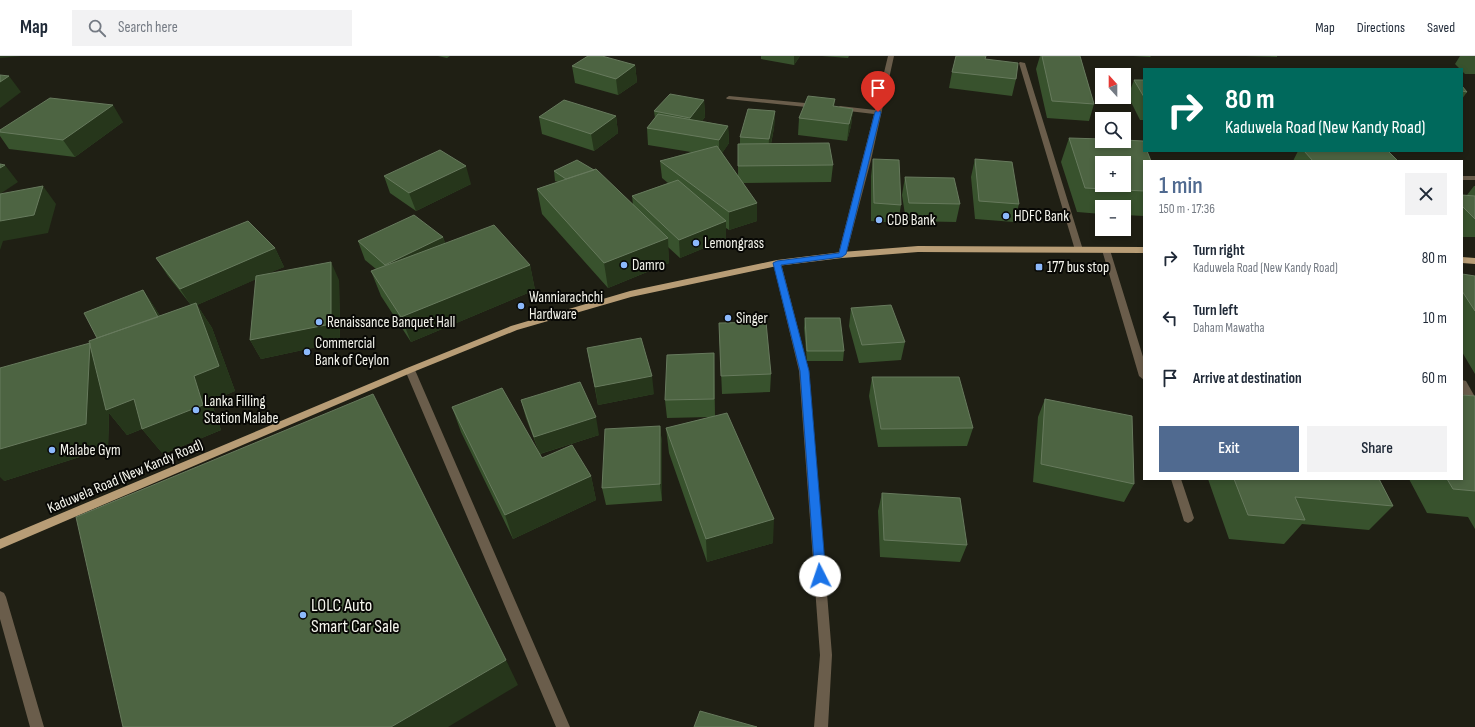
<!DOCTYPE html>
<html lang="en">
<head>
<meta charset="utf-8">
<style>
  :root { --surface:#fff; --page:#f2f2f3; --text:#1f2937; --muted:#747a83; --line:#e0e1e3; --accent:#506a90 }
  body { margin:0; font-family:"Sofia Sans Condensed",sans-serif; background:var(--page); color:var(--text); height:100vh; display:flex; flex-direction:column; font-size:15px; white-space:nowrap }
  * { box-sizing:border-box; margin:0 }
  p { font-size:13px; color:var(--muted) }
  .icon { flex:none; width:22px; height:22px; fill:none; stroke:currentColor; stroke-width:2; stroke-linecap:round; stroke-linejoin:round }
  .map { position:relative; flex:1; overflow:hidden }
  .panel { position:absolute; left:1143px; top:104px; width:320px; height:320px; display:flex; flex-direction:column; background:var(--surface); border-radius:0px; box-shadow:0 2px 6px #0003 }
  .panel>* { flex:none }
  .hud { position:absolute; left:1143px; top:12px; width:320px; height:84px; border-radius:0px; box-shadow:0 2px 6px #0003; background:#00695c; color:#fff; overflow:hidden }
  .needle { width:26px; rotate:339deg }
  .fabs { position:absolute; left:1095px; top:12px; display:grid; gap:8px }
  .fabs a { display:grid; place-items:center; width:36px; height:36px; border-radius:0px; background:var(--surface); box-shadow:0 2px 6px #0003; font-size:20px }
  .pin { position:absolute; display:grid; place-items:center; width:34px; height:34px; color:#fff; margin:-41px -17px; border-radius:50% 50% 50% 0; rotate:-45deg; box-shadow:0 0 4px #0007 }
  .pin .icon { rotate:45deg }
  .me { position:absolute; width:44px; margin:-22px; rotate:356deg; stroke-linejoin:round; filter:drop-shadow(0 0 3px #0008) }
  .turn { display:flex; align-items:center; gap:14px; height:84px; padding:0 16px; font-size:18px }
  .turn .icon { width:52px; height:52px; stroke-width:2.5 }
  .turn b { display:block; font-size:28px; line-height:34px }
  .round { display:grid; place-items:center; flex:none; width:42px; height:42px; border-radius:0px; background:var(--page) }
  .head { display:flex; align-items:center; justify-content:space-between; height:68px; padding:0 16px }
  h1 { font-size:24px; font-weight:600; line-height:30px; color:var(--accent) }
  .button { display:flex; gap:8px; margin-top:auto; padding:8px 16px }
  .button a { flex:1; height:46px; border-radius:0px; background:var(--accent); color:#fff; font-size:16px; font-weight:600; line-height:46px; text-align:center }
  .button a+a { background:var(--page); color:var(--text) }
  ul { padding:0; list-style:none }
  li { display:flex; align-items:center; gap:12px; height:60px; padding:0 16px }
  li div { flex:1 }
  li b { display:block; font-size:15px }
  li em { font-style:normal }
  header { display:flex; align-items:center; gap:24px; box-sizing:border-box; height:56px; padding:0 20px; background:var(--surface); border-bottom:1px solid var(--line) }
  header strong { font-size:19px }
  nav { display:flex; gap:22px; margin-inline-start:auto; font-size:14px }
  .search { width:280px; height:36px; background:var(--page); display:flex; align-items:center; gap:10px; box-sizing:border-box; padding:0 14px; border-radius:0px; color:var(--muted); font-size:15px }
  .map>svg:first-child { display:block }
  .lines { fill:none; stroke-linecap:round; stroke-linejoin:round }
  .lane { fill:#6a5d4b; fill-rule:evenodd }
  .street { fill:#6a5d4b; fill-rule:evenodd }
  .primary { fill:#b89d76; fill-rule:evenodd }
  .wall { fill:#38522d }
  .shaded-wall { fill:#26361b }
  .building { fill:#4d6442; stroke:#677a5d; fill-rule:evenodd }
  .route { fill:#1a73e8; stroke:#114b97 }
  .poi-dot { fill:#8cb9fc; stroke:#080805; stroke-width:1.5 }
  .labels { text-anchor:middle; stroke-width:4; stroke-linejoin:round; paint-order:stroke }
  .poi-label { font-size:15px; fill:#f5f5ed; stroke:#080805; text-anchor:start }
  .street-label { font-size:15px; fill:#f5f5ed; stroke:#080805 }
  .near-poi-label { font-size:18px; fill:#f5f5ed; stroke:#080805; text-anchor:start }
</style>
</head>
<body>
<header>
<strong>Map</strong>
<div class="search"><svg class="icon" aria-label="search" viewBox="0 0 24 24"><circle cx="10" cy="10" r="6"/><path d="M15 15l6 6"/></svg>Search here</div>
<nav><a>Map</a><a>Directions</a><a>Saved</a></nav>
</header>
<div class="map">
<svg width="1475" height="671" viewBox="0 0 1475 671">
  <rect width="100%" height="100%" fill="#1f1f14"/>
  <g class="lines">
    <path class="lane" d="M1462,120h13v4h-13z"/>
    <path class="street" d="M888,0h6l-23,104 -25,95 -4,3 -4,-3 36,-141 -34,-4 -3,-2 3,-2 35,4z
      M1020,6l5,1 58,187 -1,2h-6l-1,-2 -56,-187z
      M729,40l87,8 3,2 -3,2 -89,-9 -1,-1z
      M1106,191l4,3 34,110v20l-5,-4 -37,-126z
      M777,204l4,3 28,108 23,284 -4,72h-14l6,-72 -21,-284 -26,-108z
      M410,311l5,3 155,357h-14l-151,-357z
      M1462,324l4,1 9,16v5h-8l-5,-10z
      M1171,423h10l13,39 -2,3 -4,2 -4,-2z
      M0,535l4,2 2,4 38,130h-14l-30,-108z"/>
    <path class="primary" d="M918,190l226,1v6l-226,-1 -76,6 -65,8 -146,31 -114,33 -104,42 -413,177v-10l407,-171 104,-42 119,-35 147,-31 65,-8z
      M1462,201l13,1v6l-13,-1z"/>
  </g>
  <path class="wall" d="M438,0h12l-3,2z
    M761,0h39l-6,9 -33,-6z
    M822,0h27l-1,2z
    M1040,0h40l14,48 -5,17 -42,-3 -11,-49z
    M1133,0h18l-1,1z
    M1245,0h32v1z
    M1460,0h15v18h-10l-3,-3v-2h-2l-5,-5z
    M985,3l31,20 -4,17 -63,-8 3,-16z
    M635,9l2,17 -19,13 -43,-12 -3,-17z
    M1134,24h10v40h-4l-12,-24z
    M1462,30l5,6 -5,7z
    M835,43l-1,8 19,2 -2,17 -4,15 -49,-6 1,-17z
    M704,44l1,17 -3,4 26,5 1,17 -7,10 16,23v-32h2v-7l35,-26 -1,17 -3,16 62,21 -2,17 -88,1 14,20v18l-28,9 -3,-2v11l-46,19 -12,-11 1,16 -61,25 -66,-74 -5,-25 21,-7 -3,-1 -1,-10 50,6 29,28 -1,-9 36,-13 -6,-5 -2,-17 31,-9 -43,-7 -1,-17 8,-10 -1,-7z
    M616,60l2,17 -24,18 -52,-17 -3,-17z
    M123,66l-48,35 -66,-8 -9,-13v-6z
    M1069,82l75,23v55l-20,-1v-8h-22v7l-25,-2 -16,-50z
    M1298,95h90l10,10h-105z
    M873,103l28,46 -3,18 -27,-2v-45z
    M975,103l44,45 -5,18 -39,-3 -4,-42z
    M384,120l87,8 -55,27 -26,-18z
    M905,121l55,27 -4,18 -50,-1 -4,-26z
    M1474,130h1v51h-13v-42h5z
    M443,181l2,6 85,22 5,25 -124,52 -30,-46 -10,-25 5,-2 -11,-9 -7,-19z
    M275,192l9,19 -18,7 73,6 1,62 -79,17 -11,-19 6,-61 -59,26 15,23 23,63 -24,10 10,29 -58,24 -21,-25 -15,6 -18,-22 -1,35 -104,33 86,-137 53,-54 17,26 31,-11 -23,-29 -12,-18z
    M1462,218l13,2v98l-13,-22z
    M851,252l54,34 -4,18 -42,3 -10,-37z
    M805,262l39,33 -1,10h-36l-3,-33z
    M719,267l52,51 -1,18 -48,2z
    M587,292l67,46 -56,11z
    M714,297l1,63 58,127 -66,19 -38,-109 -3,-25 44,-11 -43,1 -2,-18z
    M872,321l101,51 -6,18 -89,1 -9,-51z
    M1475,340v133l-7,-12 -41,-4 -18,-34h53z
    M1045,343l89,85 -10,18 -91,-20 5,-65z
    M521,344l78,35 -59,19 2,4 49,18 5,24 -83,39 -52,-107 -9,-25 87,45 -13,-34z
    M660,370l2,18v57l-56,4 -4,-17z
    M1208,423h171l14,27 -24,24 -67,-6 -18,20 -55,-5z
    M882,437l85,52 -7,17 -80,-5 -2,-46z"/>
  <path class="shaded-wall" d="M0,0h22l-22,2z
    M794,0h6l-6,9z
    M635,9l2,17 -19,13 -2,-16z
    M9,20l12,16 -21,16v-26z
    M704,44l1,17 -14,18 -1,-17z
    M113,49l10,17 -48,35 -12,-17z
    M853,53l-2,17 -4,15 2,-17z
    M775,55l-1,17 -6,29 1,-18z
    M616,60l2,17 -24,18 -3,-17z
    M728,70l1,17 -10,15v-18z
    M5,109l13,17 -18,12v-26z
    M466,110l5,18 -55,27 -7,-18z
    M43,130l13,18 -8,29 -45,8 -3,9v-29z
    M757,147v18l-28,9v-18z
    M726,165v18l-46,19 -1,-18z
    M443,181l6,18 -64,10z
    M668,182l1,25 -61,25 -4,-25z
    M275,192l9,19 -87,38 15,23 23,63 -24,10 10,29 -58,24 -21,-25 52,-53 -2,-69 -12,-18z
    M331,206l8,18 1,62 -79,17 -11,-19z
    M530,209l5,25 -124,52 -10,-25z
    M143,234l12,18 16,28 -58,25z
    M90,287l64,81 -27,11 -18,-22 -1,35 -104,33 -4,-4v-28z
    M652,320l2,18 -56,11 -3,-18z
    M596,361l3,18 -60,19 -5,-17z
    M660,370l2,18v57l-2,-17z
    M591,420l5,24 -83,39 -8,-24z
    M774,463l-1,24 -66,19 -1,-23z
    M506,604l12,25 -70,42h-57z"/>
  <path class="building" d="M588,0h14l33,9 -19,14 -44,-13z
    M956,0h30l-1,3 33,4 -2,16 -64,-7z
    M1042,0h38l14,48 -42,-3z
    M0,19l9,1 -9,6z
    M1134,24h10v17z
    M1462,30l5,6 -5,-1z
    M670,38l34,6 -14,18 -36,-7z
    M808,40l27,3 -2,7 20,3 -4,15 -50,-6z
    M50,42l63,7 -50,35 -63,-8v-2z
    M564,44l52,16 -25,18 -52,-17z
    M748,53l27,2 -6,28 -29,-2z
    M658,58l70,12 -9,14 -72,-12z
    M1069,82l33,1v2h22v-1l19,1 1,3v7h3l4,10h-7v30l-59,-3zM1102,107h22v22h-22z
    M829,87l4,22 -95,1v-22z
    M717,90l40,57 -28,9 -69,-51z
    M440,94l26,16 -57,27 -25,-17z
    M1304,95h84l10,10h-85z
    M873,103l26,1 2,45 -27,-2z
    M975,103l37,3 7,42 -40,-3z
    M577,104l17,10 -28,9 -12,-8z
    M0,108l5,1 -5,3z
    M596,113l72,69 -64,25 -67,-74z
    M905,121l49,1 6,26 -51,-1z
    M678,124l48,41 -47,19 -47,-44z
    M43,130l-9,29 -34,6v-27z
    M1462,139l13,1v23l-13,-13z
    M414,159l29,22 -58,28 -27,-24z
    M248,165l27,27 -95,41 -24,-31z
    M494,169l36,40 -129,52 -30,-46z
    M331,206v62l-81,16 6,-64z
    M1462,218l13,2v35l-13,-20z
    M143,234l15,27 -61,21 -13,-25z
    M196,247l23,63 -25,10 9,29 -61,24 -8,-30 -28,11 -17,-69z
    M891,249l14,37 -43,3 -11,-37z
    M805,262h35l4,33h-37z
    M766,266l5,52 -50,2 -2,-53z
    M641,282l11,38 -57,11 -8,-39z
    M90,287l-4,81 -86,25v-81z
    M714,297v46l-49,1 2,-45z
    M872,321h87l14,51 -92,1z
    M580,326l16,35 -62,20 -13,-37z
    M502,332l40,70 30,-13 19,31 -86,39 -53,-108z
    M373,338l133,266 -115,67h-268l-47,-210z
    M1462,339l13,1v95l-22,-2 -6,-10h15z
    M1045,343l87,17 2,68 -93,-20z
    M727,357l47,106 -68,20 -40,-111z
    M660,370v58l-58,4 3,-59z
    M1234,423h145l14,27 -98,-9 10,23 -57,-5z
    M882,437l78,5 7,47 -83,-5z
    M700,655l57,16h-63z"/>
  <path class="route" d="M878,54l3,2 -35,142 -4,3 -61,8 28,106 17,205 -2,3 -4,2 -4,-2 -1,-3 -15,-205 -27,-108 4,-2 62,-8 36,-141z"/>
  <g class="poi-dot">
    <circle cx="1006" cy="160" r="4"/>
    <circle cx="879" cy="164" r="4"/>
    <circle cx="696" cy="187" r="4"/>
    <circle cx="624" cy="209" r="4"/>
    <rect x="1035" y="207" width="8" height="8" rx="2"/>
    <circle cx="521" cy="250" r="4"/>
    <circle cx="728" cy="262" r="4"/>
    <circle cx="319" cy="266" r="4"/>
    <circle cx="307" cy="296" r="4"/>
    <circle cx="196" cy="354" r="4"/>
    <circle cx="52" cy="394" r="4"/>
    <circle cx="303" cy="559" r="4"/>
  </g>
  <g class="labels">
    <g class="poi-label">
      <text x="1014" y="165">HDFC Bank</text>
      <text x="887" y="169">CDB Bank</text>
      <text x="704" y="192">Lemongrass</text>
      <text x="632" y="214">Damro</text>
      <text x="1047" y="216">177 bus stop</text>
      <text x="529" y="246">Wanniarachchi<tspan x="529" dy="17">Hardware</tspan></text>
      <text x="736" y="267">Singer</text>
      <text x="327" y="271">Renaissance Banquet Hall</text>
      <text x="315" y="292">Commercial<tspan x="315" dy="17">Bank of Ceylon</tspan></text>
      <text x="204" y="350">Lanka Filling<tspan x="204" dy="17">Station Malabe</tspan></text>
      <text x="60" y="399">Malabe Gym</text>
    </g>
    <g class="street-label">
      <text transform="translate(125 420) rotate(-23)" y="5">Kaduwela Road (New Kandy Road)</text>
    </g>
    <g class="near-poi-label">
      <text x="311" y="555">LOLC Auto<tspan x="311" dy="21">Smart Car Sale</tspan></text>
    </g>
  </g>
</svg>
<div class="fabs">
<a><svg class="needle" viewBox="-14 -14 28 28"><path d="M0-13l5 13h-10z" fill="#e53935"/><path d="M0 13l5-13h-10z" fill="#747a83"/></svg></a>
<a><svg class="icon" aria-label="search" viewBox="0 0 24 24"><circle cx="10" cy="10" r="6"/><path d="M15 15l6 6"/></svg></a>
<a>+</a>
<a>−</a>
</div>
<div class="pin" style="left:878px;top:56px;background:#d93025"><svg class="icon" aria-label="arrive" viewBox="0 0 24 24"><path d="M6 21V4h12l-3 4 3 4H6"/></svg></div>
<svg class="me" style="left:820px;top:520px" viewBox="-20 -20 40 40"><circle r="19" fill="#fff"/><path d="M0-13L10 11 0 6-10 11z" fill="#1a73e8"/></svg>
<div class="hud">
<div class="turn"><svg class="icon" aria-label="right" viewBox="0 0 24 24"><path d="M7 20v-9h11M14 6l5 5-5 5"/></svg><div><b>80 m</b>Kaduwela Road (New Kandy Road)</div></div>
</div>
<section class="panel">
<div class="head"><div><h1>1 min</h1><p>150 m · 17:36</p></div><a class="round"><svg class="icon" aria-label="close" viewBox="0 0 24 24"><path d="M6 6l12 12M18 6L6 18"/></svg></a></div>
<ul>
<li><svg class="icon" aria-label="right" viewBox="0 0 24 24"><path d="M7 20v-9h11M14 6l5 5-5 5"/></svg><div><b>Turn right</b><p>Kaduwela Road (New Kandy Road)</p></div><em>80 m</em></li>
<li><svg class="icon" aria-label="left" viewBox="0 0 24 24"><path d="M17 20v-9H6M10 6l-5 5 5 5"/></svg><div><b>Turn left</b><p>Daham Mawatha</p></div><em>10 m</em></li>
<li><svg class="icon" aria-label="arrive" viewBox="0 0 24 24"><path d="M6 21V4h12l-3 4 3 4H6"/></svg><div><b>Arrive at destination</b></div><em>60 m</em></li>
</ul>
<div class="button"><a>Exit</a><a>Share</a></div>
</section>
</div>
</body>
</html>
